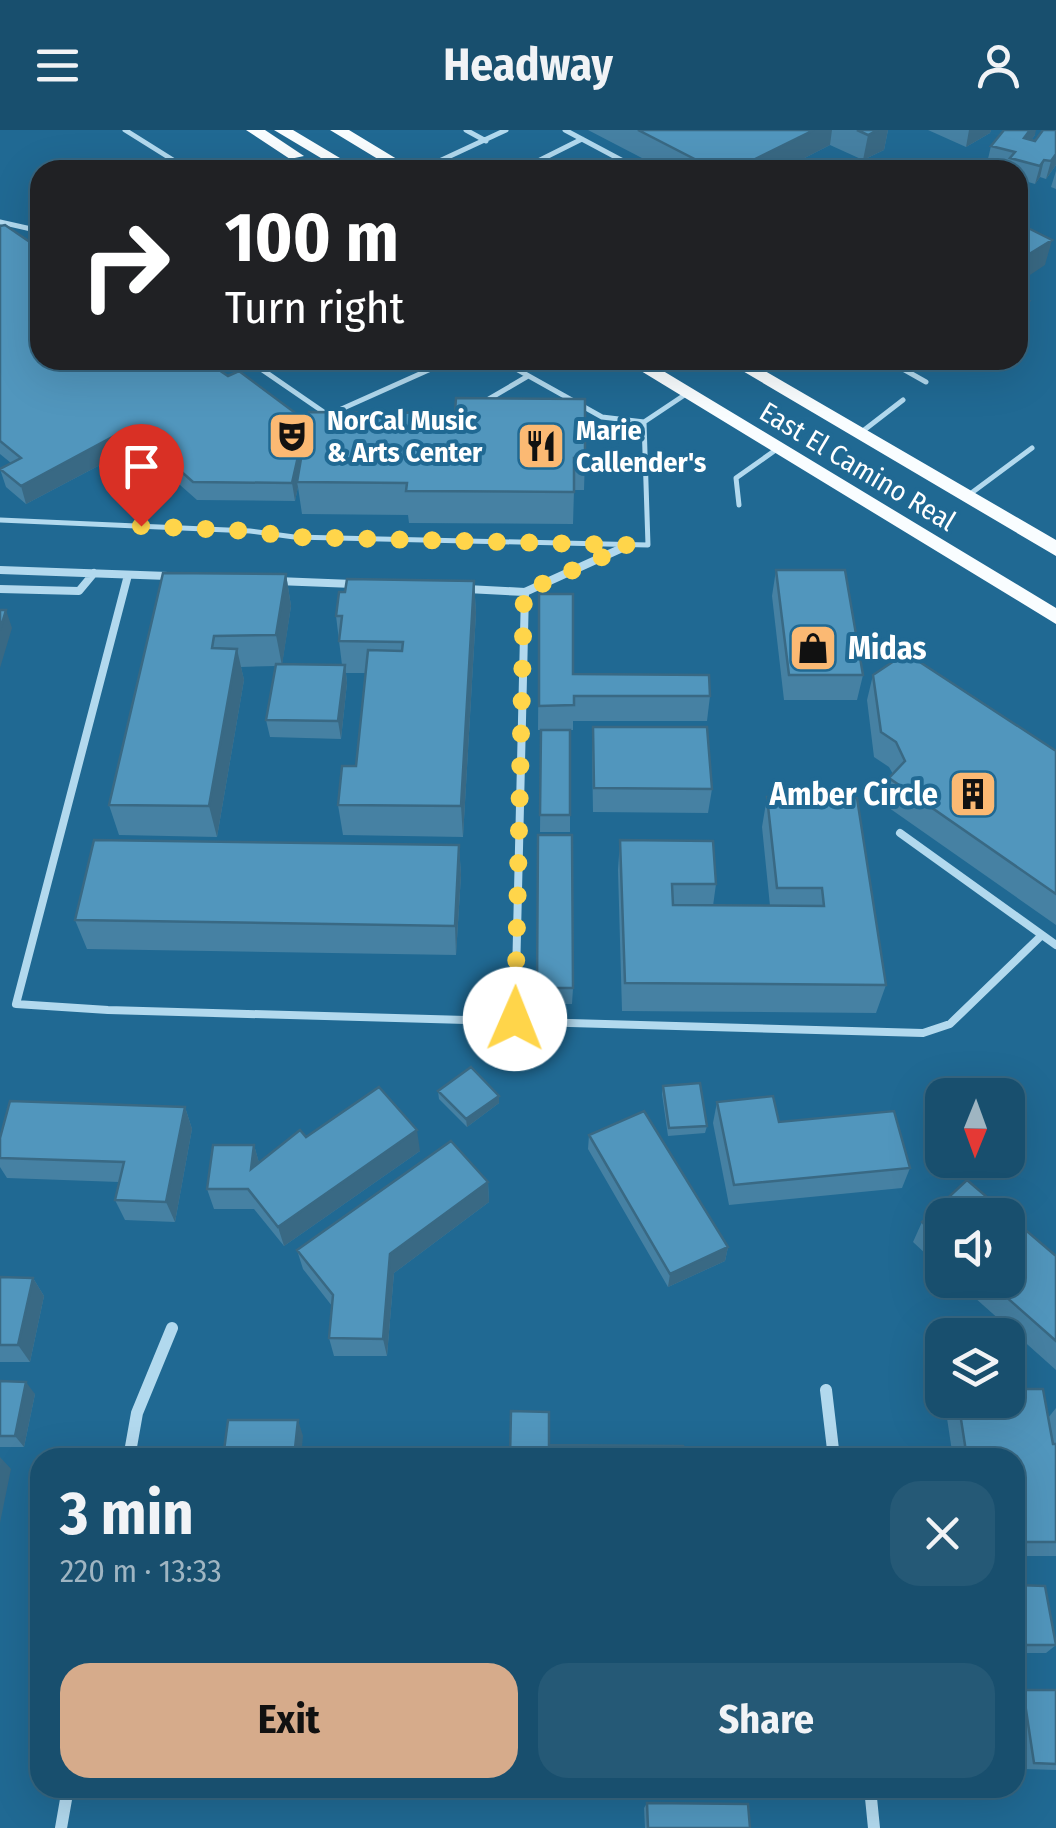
<!DOCTYPE html>
<html lang="en">
<head>
<meta charset="utf-8">
<style>
  :root { --surface:#184f6e; --page:#255976; --text:#f1f3f6; --muted:#9fb5c2; --line:#366681; --accent:#d6ab8b }
  body { margin:0; font-family:"Fira Sans Condensed",sans-serif; background:var(--page); color:var(--text); height:100vh; display:flex; flex-direction:column; font-size:38px; white-space:nowrap }
  * { box-sizing:border-box; margin:0 }
  p { font-size:32px; color:var(--muted) }
  .icon { flex:none; width:55px; height:55px; fill:none; stroke:currentColor; stroke-width:2; stroke-linecap:round; stroke-linejoin:round }
  .map { position:relative; flex:1; overflow:hidden }
  .details { position:absolute; left:30px; top:1318px; width:995px; height:350px; display:flex; flex-direction:column; background:var(--surface); border-radius:30px; box-shadow:0 10px 40px #0002,0 0 0 2px var(--line) }
  .details>* { flex:none }
  .banner { position:absolute; left:30px; top:30px; width:998px; height:210px; border-radius:30px; box-shadow:0 10px 40px #0002,0 0 0 2px var(--line); background:#202124; color:#fff; overflow:hidden }
  .needle { width:65px; rotate:181deg }
  .fabs { position:absolute; left:925px; top:948px; display:grid; gap:20px }
  .fabs a { display:grid; place-items:center; width:100px; height:100px; border-radius:20px; background:var(--surface); box-shadow:0 10px 40px #0002,0 0 0 2px var(--line); font-size:50px }
  .pin { position:absolute; display:grid; place-items:center; width:85px; height:85px; color:#fff; margin:-102px -42px; border-radius:50% 50% 50% 0; rotate:-45deg; box-shadow:0 0 10px #0007 }
  .pin .icon { rotate:45deg }
  .me { position:absolute; width:110px; margin:-55px; rotate:1deg; stroke-linejoin:round; filter:drop-shadow(0 0 8px #0008) }
  .turn { display:flex; align-items:center; gap:35px; height:210px; padding:0 30px; font-size:45px }
  .turn .icon { width:130px; height:130px; stroke-width:2.5 }
  .turn b { display:block; font-size:70px; line-height:85px }
  .round { display:grid; place-items:center; flex:none; width:105px; height:105px; border-radius:30px; background:var(--page) }
  .headline { display:flex; align-items:center; justify-content:space-between; height:170px; padding:0 30px }
  h1 { font-size:60px; font-weight:700; line-height:75px }
  .button { display:flex; gap:20px; margin-top:auto; padding:20px 30px }
  .button a { flex:1; height:115px; border-radius:30px; background:var(--accent); color:#111; font-size:40px; font-weight:700; line-height:115px; text-align:center }
  .button a+a { background:var(--page); color:var(--text) }
  header { display:flex; justify-content:space-between; align-items:center; height:130px; padding:0 30px; background:var(--surface); font-size:45px; font-weight:700 }
  .map>svg:first-child { display:block }
  .lines { fill:none; stroke-linecap:round; stroke-linejoin:round }
  .service-far1 { stroke:#b2d9ee; stroke-width:5 }
  .service { stroke:#b2d9ee; stroke-width:8 }
  .minor { stroke:#b2d9ee; stroke-width:12 }
  .primary { fill:#f9fdff; fill-rule:evenodd }
  .wall { fill:#4681a3 }
  .shaded-wall { fill:#396984 }
  .building { fill:#5196bd; stroke:#396984; stroke-width:2.5 }
  .route { stroke:#ffd54a; stroke-width:18; stroke-dasharray:0 32.4 }
  .labels { text-anchor:middle; stroke-width:8; stroke-linejoin:round; paint-order:stroke }
  .far-poi-label { font-size:28px; font-weight:bold; fill:#fff; stroke:#206993; text-anchor:start }
  .far-street-label { font-size:28px; fill:#fff; stroke:#206993 }
  .poi-label { font-size:32px; font-weight:bold; fill:#fff; stroke:#206993; text-anchor:start }
</style>
</head>
<body>
<header><svg class="icon" aria-label="menu" viewBox="0 0 24 24"><path d="M4 6h16M4 12h16M4 18h16"/></svg>Headway<svg class="icon" aria-label="person" viewBox="0 0 24 24"><circle cx="12" cy="8" r="4"/><path d="M4 21q1-7 8-7t8 7"/></svg></header>
<div class="map">
<svg width="1056" height="1698" viewBox="0 0 1056 1698">
  <rect width="100%" height="100%" fill="#206993"/>
  <g class="lines">
    <path class="service-far1" d="M125,0l64,40
      M466,0l20,11
      M565,0l75,40
      M420,40l86,-40
      M538,40l-8,-5 52,-26
      M806,40l6,-3
      M0,92l40,9
      M248,230l80,55 123,-55
      M500,230l102,57 42,5
      M887,230l39,22
      M482,273l46,-27
      M859,304l44,-34
      M966,367l66,-49
      M739,375l-3,-27 41,-29
      M0,390l250,11 44,6 354,8 -4,-123 42,-28
      M614,422l11,-5"/>
    <path class="service" d="M0,440l168,6
      M128,445l-112,429 92,6 815,23 27,-9 92,-89
      M277,451l76,3
      M0,459l79,2 15,-18
      M467,459l58,3 -10,427
      M525,462l95,-43
      M900,703l156,112"/>
    <path class="minor" d="M826,1260l8,68
      M129,1328l8,-45 35,-85
      M870,1658l4,40
      M61,1698l7,-40"/>
    <path class="primary" d="M246,0h19l39,26 -14,3z
      M274,0h19l67,40h-19z
      M330,0h19l66,40h-19z
      M623,230h22l411,248v16z
      M724,230h22l310,180v16z"/>
  </g>
  <path class="wall" d="M588,0h300l-4,20 -21,10 -33,-15 -49,25h-116z
    M928,0h63l-1,3 -24,14z
    M1035,5l-4,5 25,25 -10,14 -6,-2 -5,7 -17,-5v-9h-11v-1l-20,-6 4,-17z
    M1056,41v18l-5,-2z
    M0,96l228,150 78,45 279,37 -1,32h-10l-1,34 -164,-1 -1,-8 -106,-1 -4,-27 -3,14 -98,-1 -61,-54 -110,58 -20,-17 -6,-18 11,-6 -11,-9z
    M776,440l87,105 -6,25h-73l-12,-104z
    M163,443l123,1 5,32 -9,58 60,1 -6,-49 138,-35 2,32 -13,224 -120,-2 -5,-30 18,-39 10,-93h-20l1,10 -6,56 -71,-2 -4,-17 9,-54 -34,1 3,13 -27,157 -98,-2 -10,-30z
    M539,464l34,80 137,22 -3,25h-134v9h-3v102h-30l1,-102h-3z
    M873,545l183,76v174l-174,-122 7,-25 4,-4 -4,-7 -15,-10 -7,-57z
    M593,597l119,62 -4,24 -115,-1 -1,-60z
    M767,667l119,188 -10,28 -254,-2 -4,-141 2,-30 96,44 -3,22h57l-8,-79z
    M538,705l35,153 -1,16h-35z
    M459,715l2,30 -5,80 -369,-6 -12,-29z
    M663,956l44,40 -2,7 -37,3 -6,-42z
    M438,961l61,12 -32,24 -28,-28z
    M717,972l62,20 131,46 -8,20 -173,17 -16,-82z
    M185,977l7,22 -17,93 -50,-2 -10,-20 4,-18 -112,-4 -7,-11v-29z
    M589,1005l139,112 -3,14 -57,26 -80,-138z
    M306,1007l114,14 -136,95 -30,-37h-40l-7,-20 47,-44 5,18z
    M967,1050l89,76v114l-101,-90h53v-65h-66v54l-29,-27 9,-20z
    M488,1052l1,20 -95,71 -7,83h-53l-5,-18 3,-32 -29,-37 -6,-19z
    M0,1147l33,1 11,18 -14,66h-30z
    M0,1251l35,13 -11,53h-24z
    M948,1270h60l40,18 8,-10v148h-41v-98h-62l-8,-53z
    M1015,1455l41,60 -10,8h-31z
    M1023,1560h33v80l-32,-1 -9,-59v-15z
    M647,1673l103,25h-105l-1,-20z"/>
  <path class="shaded-wall" d="M814,0h18l-2,15 -49,25h-48z
    M878,0h10l-4,20 -21,10 5,-25z
    M969,0h22l-1,3 -24,14z
    M1030,0h6l-1,5 -16,21 5,-18z
    M1056,24v11l-10,14 5,-18z
    M1044,30l-4,17 -5,7 5,-18z
    M1052,110l-7,25 -27,18v-22z
    M1029,171l-8,26 -3,2v-21z
    M306,291l3,18 -12,43 1,5 -3,14 -3,-18z
    M131,297l5,19 -110,58 -5,-18z
    M286,444l5,32 -9,60 -6,-31z
    M474,451l2,32 -13,224 -2,-31z
    M6,480l6,18 -12,40v-38z
    M237,519l7,31 -27,157 -8,-31z
    M345,535l2,18 -6,56 -3,-18z
    M459,715l2,30 -5,80 -1,-29z
    M499,966v7l-32,24 -1,-8z
    M185,977l7,22 -17,93 -9,-20z
    M417,1000l3,21 -136,95 -6,-19z
    M254,1015l6,21 -9,3z
    M488,1052l1,20 -95,71 -7,83 -4,-17 7,-85z
    M728,1117l-3,14 -57,26 2,-13z
    M33,1148l11,18 -14,66 -12,-17z
    M26,1252l9,12 -11,53 -9,-11z
    M298,1290l5,16 -2,22h-7z
    M0,1327l11,12 -11,54z"/>
  <path class="building" d="M638,0h176l-81,40h-17z
    M857,0h21l-10,5z
    M1004,0h26l-6,8 11,3 8,-11h13v24l-5,7 -7,-1 -4,6 -30,-8 5,-6 -24,-6z
    M1018,93l34,17 -34,21z
    M5,95l35,24v111h164l24,16 11,-5 67,50 -14,62 -99,-1 -62,-55 -110,59 -21,-17 21,-11 -21,-17v-215z
    M1018,166l11,5 -11,7z
    M456,268l129,1v59h-11v34l-168,-1 1,-8 -110,-1 12,-70 146,1z
    M776,440h69l18,105h-74z
    M163,443l123,1 -10,61 -62,1 -2,12 25,1 -28,157 -100,-1z
    M347,449l127,2 -13,225 -123,-1 4,-39h14l12,-116 34,1 1,-9 -64,-1 3,-25h-6l3,-24h6z
    M539,464h34v80l136,1 1,21h-136v9l-35,1z
    M0,480h6l-6,20z
    M906,523l150,98v143l-167,-116 16,-17 -9,-19 -15,-10 -8,-57z
    M276,534l69,1 -7,56 -72,-1z
    M593,597h114l5,62 -118,-1z
    M541,600h29v85h-30z
    M767,667l90,1 29,187 -261,-2 -5,-143 93,1 3,43h-44l1,21 151,1 -2,-18h-45z
    M538,705h34l1,153h-36z
    M94,710l365,5 -4,81 -380,-6z
    M471,937l28,29 -33,23 -28,-28z
    M700,953l7,43 -38,2 -6,-42z
    M379,957l38,43 -139,97 -30,-38h-41l6,-44h41l-3,24 49,-39 6,7z
    M773,966l6,26 115,-11 16,57 -176,17 -17,-83z
    M10,971l175,6 -19,95 -51,-2 9,-38 -124,-4v-20z
    M644,981l84,136 -58,27 -81,-139z
    M451,1011l37,41 -98,72 -7,85 -54,-1 4,-43 -36,-45z
    M967,1050l89,76v85l-69,-61h21v-65h-66v26l-20,-19z
    M0,1147l33,1 -15,67h-18z
    M0,1251l26,1 -11,54h-15z
    M1008,1259h35l10,55h3v98h-41v-84h-48l-9,-58h50z
    M511,1281l38,1v33l134,1 1,12h-174z
    M228,1290h70l-4,38h-71z
    M1015,1455l30,1 11,59h-41z
    M1023,1560h33v74l-22,-1z
    M647,1673l101,1 2,24h-102z"/>
  <g class="lines">
    <path class="route" d="M141,396l109,5 44,6 335,8 -105,47 -9,427"/>
  </g>
  <defs>
    <g id="theatre-square" transform="scale(2.5)"><rect x="-9" y="-9" width="18" height="18" rx="4" fill="#fbb973" stroke="#206993"/><path d="M-5-5.5Q0-4 5-5.5V0Q5 5 0 6Q-5 5-5 0ZM-3.3-2.5H-1v1.5H-3.3ZM1-2.5H3.3v1.5H1ZM-2.8 1Q0 5.5 2.8 1Z" fill="#111"/></g>
    <g id="restaurant-square" transform="scale(2.5)"><rect x="-9" y="-9" width="18" height="18" rx="4" fill="#fbb973" stroke="#206993"/><path d="M-5-6h1v4h1v-4h1v4h1v-4h1v5L-1.5 .5V6h-2V.5L-5-1ZM5-6V6H3V1.5H1.5Q1.5-4 5-6Z" fill="#111"/></g>
    <g id="shop-square" transform="scale(2.5)"><rect x="-9" y="-9" width="18" height="18" rx="4" fill="#fbb973" stroke="#206993"/><path d="M-5-2.5h2.3a2.7 3.5 0 0 1 5.4 0H5L5.5 6h-11ZM-1.5-2.5h3a1.5 2.3 0 0 0-3 0Z" fill="#111"/></g>
    <g id="building-square" transform="scale(2.5)"><rect x="-9" y="-9" width="18" height="18" rx="4" fill="#fbb973" stroke="#206993"/><path d="M-4-6H4V6H1V3H-1V6H-4ZM-2.5-4.3h1.7v1.8h-1.7ZM.8-4.3h1.7v1.8H.8ZM-2.5-1h1.7V.8h-1.7ZM.8-1h1.7V.8H.8Z" fill="#111"/></g>
  </defs>
  <g fill-rule="evenodd">
    <use href="#theatre-square" x="292" y="306"/>
    <use href="#restaurant-square" x="541" y="316"/>
    <use href="#shop-square" x="813" y="518"/>
    <use href="#building-square" x="973" y="664"/>
  </g>
  <g class="labels">
    <g class="far-poi-label">
      <text x="327" y="300">NorCal Music<tspan x="327" dy="32">&amp; Arts Center</tspan></text>
      <text x="576" y="310">Marie<tspan x="576" dy="32">Callender's</tspan></text>
    </g>
    <g class="far-street-label">
      <text transform="translate(858 336) rotate(31)" y="10">East El Camino Real</text>
    </g>
    <g class="poi-label">
      <text x="848" y="529">Midas</text>
      <text x="938" y="675" text-anchor="end">Amber Circle</text>
    </g>
  </g>
</svg>
<div class="fabs">
<a><svg class="needle" viewBox="-14 -14 28 28"><path d="M0-13l5 13h-10z" fill="#e53935"/><path d="M0 13l5-13h-10z" fill="#9fb5c2"/></svg></a>
<a><svg class="icon" aria-label="sound" viewBox="0 0 24 24"><path d="M4 9h4l5-4v14l-5-4H4zM17 9q2 3 0 6"/></svg></a>
<a><svg class="icon" aria-label="layers" viewBox="0 0 24 24"><path d="M12 4l9 5-9 5-9-5zM3 14l9 5 9-5"/></svg></a>
</div>
<div class="pin" style="left:141px;top:396px;background:#d93025"><svg class="icon" aria-label="arrive" viewBox="0 0 24 24"><path d="M6 21V4h12l-3 4 3 4H6"/></svg></div>
<svg class="me" style="left:515px;top:889px" viewBox="-20 -20 40 40"><circle r="19" fill="#fff"/><path d="M0-13L10 11 0 6-10 11z" fill="#ffd54a"/></svg>
<div class="banner">
<div class="turn"><svg class="icon" aria-label="right" viewBox="0 0 24 24"><path d="M7 20v-9h11M14 6l5 5-5 5"/></svg><div><b>100 m</b>Turn right</div></div>
</div>
<section class="details">
<div class="headline"><div><h1>3 min</h1><p>220 m · 13:33</p></div><a class="round"><svg class="icon" aria-label="close" viewBox="0 0 24 24"><path d="M6 6l12 12M18 6L6 18"/></svg></a></div>
<div class="button"><a>Exit</a><a>Share</a></div>
</section>
</div>
</body>
</html>
